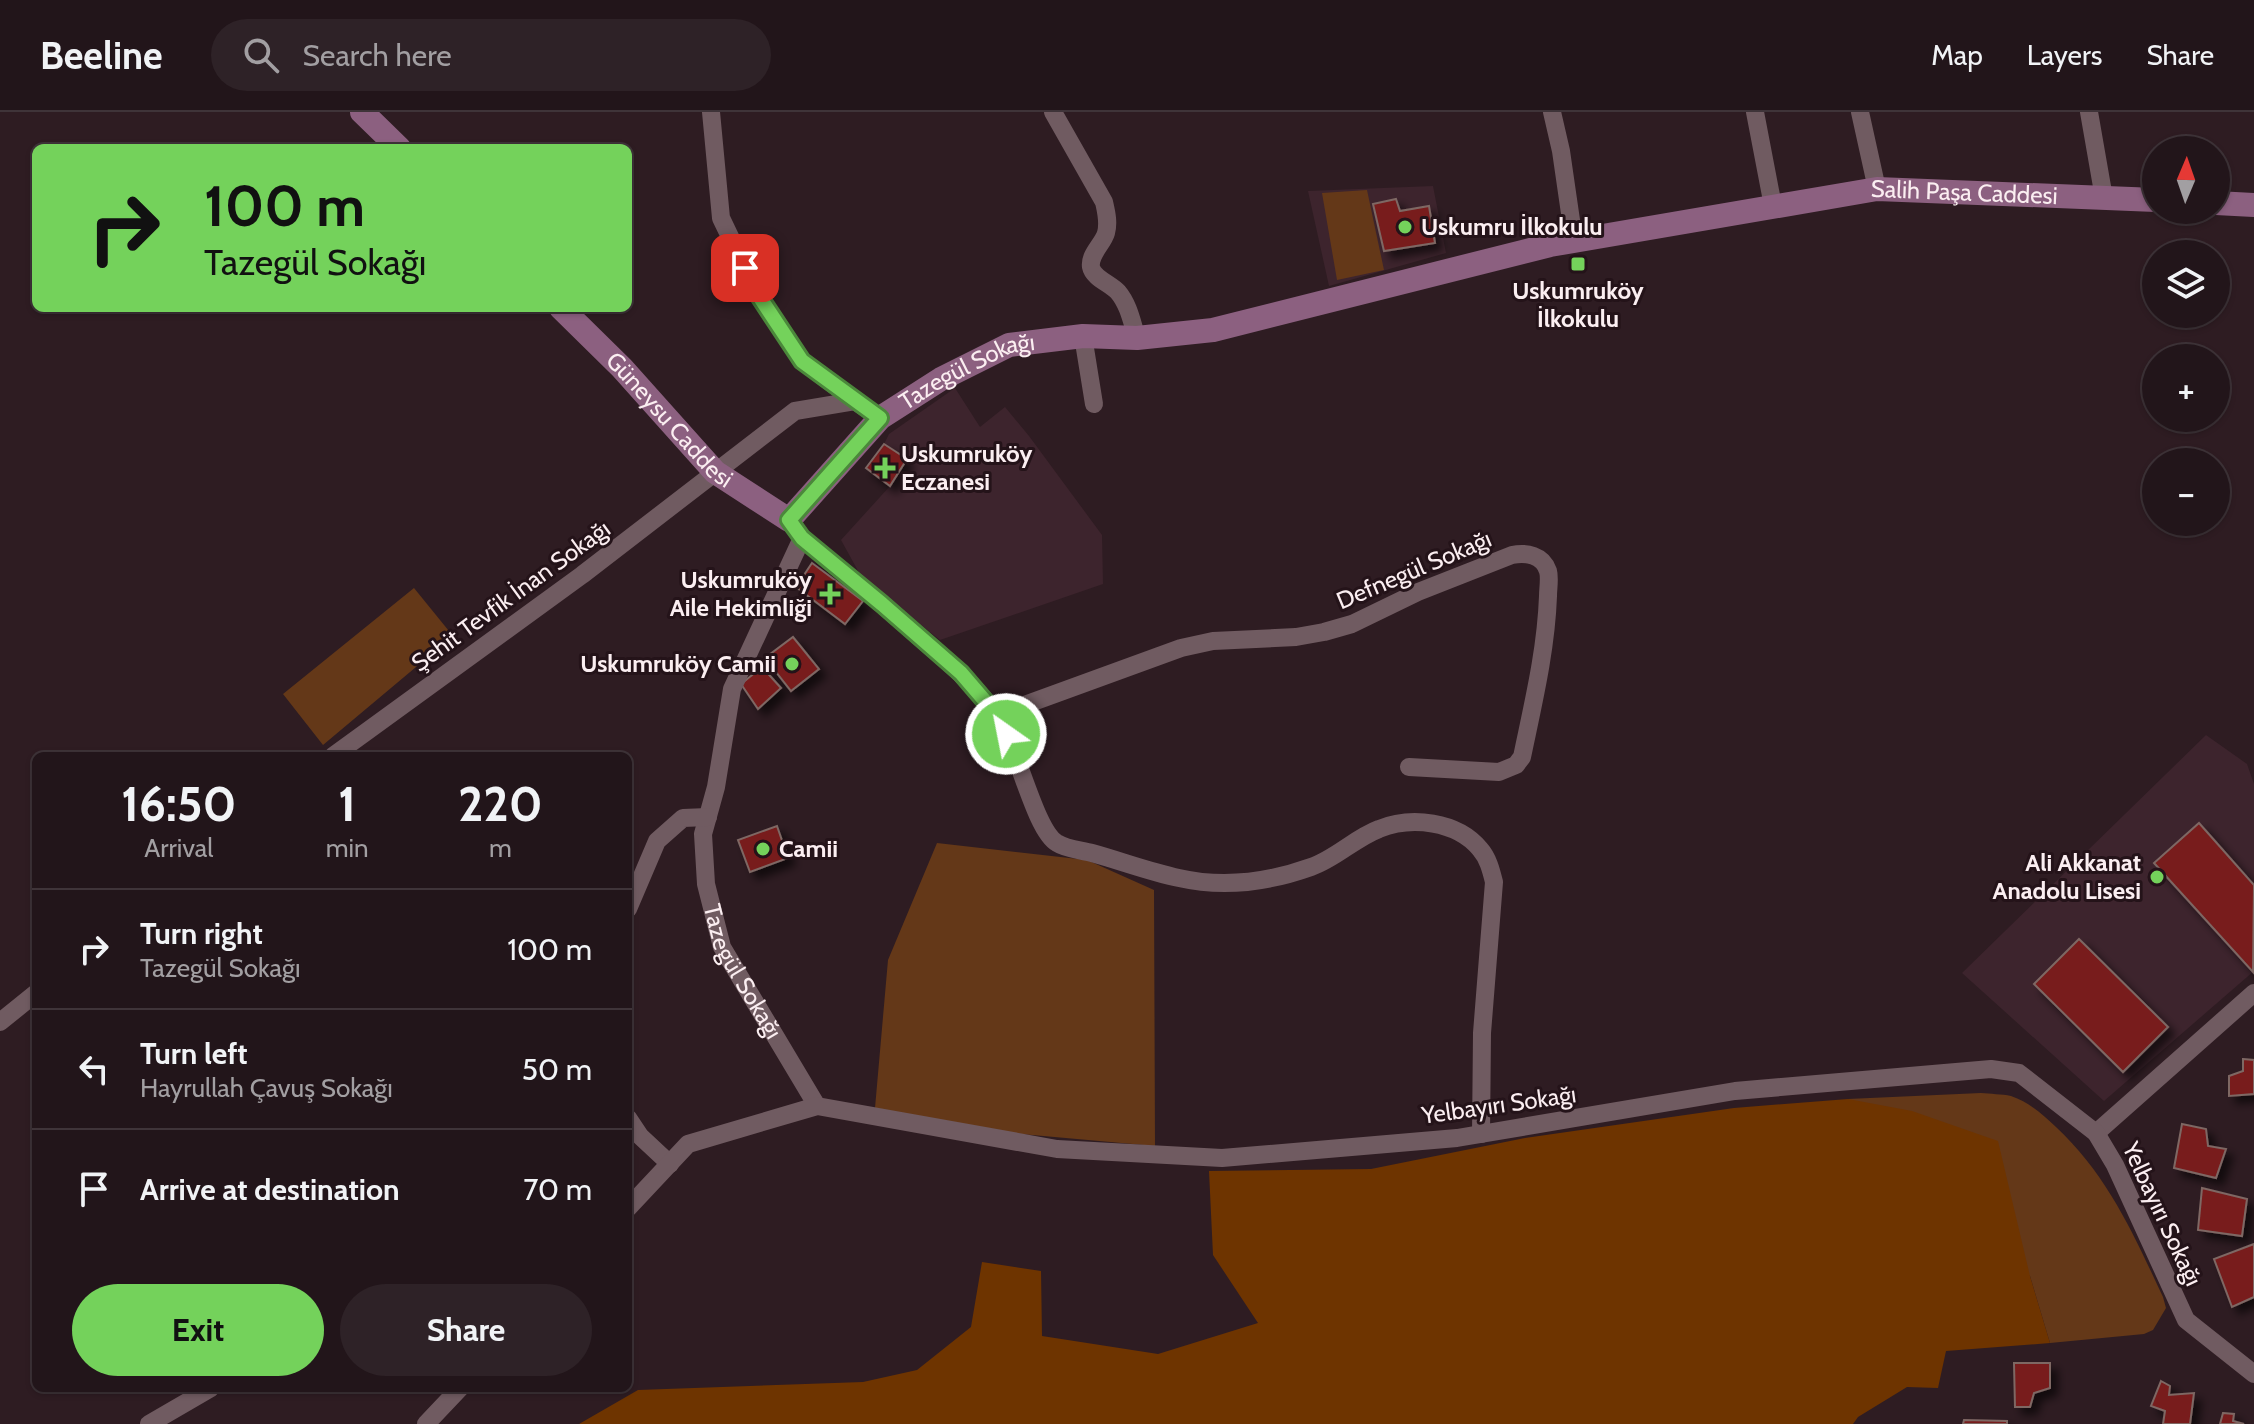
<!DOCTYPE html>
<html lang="en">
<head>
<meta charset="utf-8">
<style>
  :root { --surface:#22151a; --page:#2e2227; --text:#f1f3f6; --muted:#a29fa2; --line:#3f3439; --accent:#74d25b }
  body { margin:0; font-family:Cabin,sans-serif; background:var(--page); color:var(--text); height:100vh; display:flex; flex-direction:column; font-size:30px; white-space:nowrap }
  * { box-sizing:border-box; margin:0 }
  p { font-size:26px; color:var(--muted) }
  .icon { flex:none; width:44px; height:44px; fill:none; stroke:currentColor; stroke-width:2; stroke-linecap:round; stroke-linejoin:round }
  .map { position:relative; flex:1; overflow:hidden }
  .side { position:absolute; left:32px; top:640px; width:600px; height:640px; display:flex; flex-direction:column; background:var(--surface); border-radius:12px; box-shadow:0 2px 6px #0004,0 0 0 2px var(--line) }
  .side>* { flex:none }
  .banner { position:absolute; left:32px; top:32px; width:600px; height:168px; border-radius:12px; box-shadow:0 2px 6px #0004,0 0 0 2px var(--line); background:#74d25b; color:#111; overflow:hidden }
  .needle { width:52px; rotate:2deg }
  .tools { position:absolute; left:2142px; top:24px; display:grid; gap:16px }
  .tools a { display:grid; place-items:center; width:88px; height:88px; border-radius:50%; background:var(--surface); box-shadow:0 2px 6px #0004,0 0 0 2px var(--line); font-size:40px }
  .pin { position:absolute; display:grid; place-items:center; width:68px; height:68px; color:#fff; margin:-34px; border-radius:16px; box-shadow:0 4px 12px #0006 }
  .me { position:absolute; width:88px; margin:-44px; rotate:327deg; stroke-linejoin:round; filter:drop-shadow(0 0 6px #0008) }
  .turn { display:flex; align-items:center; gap:28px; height:168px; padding:0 40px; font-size:36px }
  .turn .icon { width:104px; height:104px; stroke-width:2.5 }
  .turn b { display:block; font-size:56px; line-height:68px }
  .eta { display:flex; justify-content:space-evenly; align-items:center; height:136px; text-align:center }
  .eta b { font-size:48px; font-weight:700; line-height:56px }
  .primary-button { display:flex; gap:16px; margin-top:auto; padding:16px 40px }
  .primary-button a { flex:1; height:92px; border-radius:48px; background:var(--accent); color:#111; font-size:32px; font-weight:700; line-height:92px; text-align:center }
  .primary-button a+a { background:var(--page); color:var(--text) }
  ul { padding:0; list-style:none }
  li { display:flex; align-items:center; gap:24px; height:120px; padding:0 40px; border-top:2px solid var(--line) }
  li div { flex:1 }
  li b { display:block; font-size:30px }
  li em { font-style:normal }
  header { display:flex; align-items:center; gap:48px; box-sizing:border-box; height:112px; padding:0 40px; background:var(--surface); border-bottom:2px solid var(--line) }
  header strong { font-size:38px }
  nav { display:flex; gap:44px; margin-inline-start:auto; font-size:28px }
  .search { width:560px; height:72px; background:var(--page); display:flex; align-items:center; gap:20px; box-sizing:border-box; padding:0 28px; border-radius:44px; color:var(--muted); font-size:30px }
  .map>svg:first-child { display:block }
  .built { fill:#3d242d }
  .green { fill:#643818 }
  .forest { fill:#6e3400 }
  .building { fill:#781c1c; stroke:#7e6764; stroke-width:2; filter:url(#shadow) }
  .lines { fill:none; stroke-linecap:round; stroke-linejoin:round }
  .street { stroke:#705b61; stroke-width:18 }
  .secondary { stroke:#8c6080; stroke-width:24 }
  .route-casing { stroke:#4b883b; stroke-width:20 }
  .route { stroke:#74d25b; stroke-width:14 }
  .poi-dot { fill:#74d25b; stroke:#241319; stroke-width:3 }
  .labels { text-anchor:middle; stroke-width:6; stroke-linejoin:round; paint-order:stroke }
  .street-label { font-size:24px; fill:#fbeef1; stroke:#241319 }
  .poi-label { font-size:24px; font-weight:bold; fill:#fbeef1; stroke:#241319; text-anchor:start }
</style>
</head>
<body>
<header>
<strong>Beeline</strong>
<div class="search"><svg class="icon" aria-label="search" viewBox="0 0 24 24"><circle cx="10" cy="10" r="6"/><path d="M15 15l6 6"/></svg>Search here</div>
<nav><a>Map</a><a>Layers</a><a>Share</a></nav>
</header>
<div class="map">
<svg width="2254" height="1312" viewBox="0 0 2254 1312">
  <defs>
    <filter id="shadow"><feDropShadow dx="7" dy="7" stdDeviation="4" flood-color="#0009"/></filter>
  </defs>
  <rect width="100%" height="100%" fill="#2e1c22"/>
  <path class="built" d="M1433,74l13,67 -117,33 -21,-95z
    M955,276l25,39 25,-20 24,29 73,99 1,49 -163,56 -78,-62 -21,-38 49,-54 17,-27 -23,-15 5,-10z
    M2206,623l41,29 7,20v187l-150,130 -142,-128z"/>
  <path class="green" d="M1367,78l17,80 -47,10 -15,-87z
    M414,476l39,48 -130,109 -40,-51z
    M937,731l150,17 67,30 1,256 -134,-12 -146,-26 13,-148z
    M1981,981c9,1 21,1 30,3 18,6 31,18 45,31 52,49 77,106 107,170l3,11 -13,22 -9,4 -94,9 -20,-67 -182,-177z"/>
  <path class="forest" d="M1848,987l64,12 86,30 32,135 20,67 -104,8 -8,37 -31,-1 -49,30 -5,7h-1274l59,-34 225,-8 54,-12 54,-43 11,-65 59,9 1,65 116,18 100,-31 -45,-68 -4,-84 162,-2 154,-31 209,-30z"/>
  <path class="building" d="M1396,87l4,12 29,-5 6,37 -51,8 -11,-47z
    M884,332l23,15 -17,27 -24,-18z
    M812,451l51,38 -18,23 -49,-37z
    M793,525l26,32 -28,22 -26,-33z
    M762,555l19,21 -23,21 -17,-25z
    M2199,711l55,62 -1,87 -99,-109z
    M777,714l11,32 -38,14 -12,-32z
    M2079,827l89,88 -45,45 -89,-88z
    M2243,947l11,1v34l-25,2v-20l14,-5z
    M2182,1012l24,5 2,17 18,3 -10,29 -42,-10z
    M2202,1076l45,11 -5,37 -44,-6z
    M2254,1132v53l-22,10 -18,-48z
    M2014,1251h36v25l-16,5 -4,14h-15z
    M2161,1269l9,5 -1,9 25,-2 -4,31h-27l2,-13 -14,-5z
    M2223,1301l11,1 -1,7 11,3h-24z
    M1964,1308l43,1v3h-44z"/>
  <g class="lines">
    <g class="street">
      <path d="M711,0l10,106 36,75 45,68 53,40"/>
      <path d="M1053,0l51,90c2,9 5,20 2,31 -3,11 -17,21 -15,34 2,11 20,17 27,25 11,13 14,31 19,46"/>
      <path d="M1552,0l9,39 13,90"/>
      <path d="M1755,0l18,94"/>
      <path d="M1860,0l17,77"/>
      <path d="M2089,0l15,86"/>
      <path d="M1083,224l11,68"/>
      <path id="s1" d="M796,418l6,8 -70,151 -16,98 -13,47 3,50 16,63 95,159"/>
      <path d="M802,426c39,32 78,64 116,98 28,24 55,47 77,77 21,27 39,117 62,130 9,6 24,7 35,10 29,8 58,19 87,25 44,10 90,4 132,-11 24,-8 44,-29 68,-38 32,-13 78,-8 101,20 8,9 11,21 14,33l-12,151 -1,101"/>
      <path d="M997,603l184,-67 32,-7 83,-4 28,-5 28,-8 66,-32 94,-37c14,-3 31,0 36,16 2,7 0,17 0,25 -2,55 -15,108 -26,161l-6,8 -17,7 -90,-5"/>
      <path d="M333,644l249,-181 213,-164 60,-10 25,17"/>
      <path d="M628,797l29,-68 26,-23 25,-1"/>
      <path d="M0,910l36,-29"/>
      <path d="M628,1006l12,18 30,28"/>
      <path d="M2096,1021l158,-140"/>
      <path d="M628,1096l60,-64 129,-38 240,43 165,9 235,-20 278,-47 256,-22 28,4 77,60 19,32 71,155 68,54"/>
      <path d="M149,1312l62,-36"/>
      <path d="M426,1312l34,-36"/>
    </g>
    <g class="secondary">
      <path d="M362,0l37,36"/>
      <path d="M2216,91l38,2"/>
      <path id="s2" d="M561,196l61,60 93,104 74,48 91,-102 61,-39 68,-34 74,-9 54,2 76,-8 337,-85 327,-56 279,11"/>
    </g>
  </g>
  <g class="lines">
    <g class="route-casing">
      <path id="route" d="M745,156l12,25 45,68 78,57 -91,102 13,18 80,66 79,69 36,42 9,19"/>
    </g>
    <use href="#route" class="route"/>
  </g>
  <g class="poi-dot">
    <circle cx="1405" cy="115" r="8"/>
    <rect x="1570" y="144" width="16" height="16" rx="4"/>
    <path d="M881 344h8v8h8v8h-8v8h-8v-8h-8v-8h8z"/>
    <path d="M826 470h8v8h8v8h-8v8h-8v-8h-8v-8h8z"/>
    <circle cx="792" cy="552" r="8"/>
    <circle cx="763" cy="737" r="8"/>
    <circle cx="2157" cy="765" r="8"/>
  </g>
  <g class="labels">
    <g class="street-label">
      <text dy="8" stroke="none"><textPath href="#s2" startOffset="1570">Salih Paşa Caddesi</textPath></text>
      <text dy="8" stroke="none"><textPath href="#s2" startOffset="550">Tazegül Sokağı</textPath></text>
      <text dy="8" stroke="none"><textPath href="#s2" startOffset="156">Güneysu Caddesi</textPath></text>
      <text transform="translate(1414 458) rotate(-23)" y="8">Defnegül Sokağı</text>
      <text transform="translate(511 484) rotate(-36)" y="8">Şehit Tevfik İnan Sokağı</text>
      <text dy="8" stroke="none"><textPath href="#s1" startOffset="470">Tazegül Sokağı</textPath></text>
      <text transform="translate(1499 993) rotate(-8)" y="8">Yelbayırı Sokağı</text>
      <text transform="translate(2162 1102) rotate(65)" y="8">Yelbayırı Sokağı</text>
    </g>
    <g class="poi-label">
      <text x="1421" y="123">Uskumru İlkokulu</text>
      <text x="1578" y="187" text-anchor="middle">Uskumruköy<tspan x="1578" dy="28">İlkokulu</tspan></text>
      <text x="901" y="350">Uskumruköy<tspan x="901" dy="28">Eczanesi</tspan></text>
      <text x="812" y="476" text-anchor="end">Uskumruköy<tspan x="812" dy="28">Aile Hekimliği</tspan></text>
      <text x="776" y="560" text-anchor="end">Uskumruköy Camii</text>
      <text x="779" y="745">Camii</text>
      <text x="2141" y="759" text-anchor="end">Ali Akkanat<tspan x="2141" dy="28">Anadolu Lisesi</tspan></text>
    </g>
  </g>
</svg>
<div class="tools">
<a><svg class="needle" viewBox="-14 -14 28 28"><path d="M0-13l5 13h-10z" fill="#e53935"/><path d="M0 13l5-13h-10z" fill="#a29fa2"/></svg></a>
<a><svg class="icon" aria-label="layers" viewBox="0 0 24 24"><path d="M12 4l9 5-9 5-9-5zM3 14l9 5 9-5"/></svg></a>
<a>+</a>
<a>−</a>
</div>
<div class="pin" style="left:745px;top:156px;background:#d93025"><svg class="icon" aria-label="arrive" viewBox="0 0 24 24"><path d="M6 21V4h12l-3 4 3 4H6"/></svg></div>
<svg class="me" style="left:1006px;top:622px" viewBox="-20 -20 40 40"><circle r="17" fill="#74d25b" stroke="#fff" stroke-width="3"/><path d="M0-11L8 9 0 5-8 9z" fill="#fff"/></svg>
<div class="banner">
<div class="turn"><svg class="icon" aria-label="right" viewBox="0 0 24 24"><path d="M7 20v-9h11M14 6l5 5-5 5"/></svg><div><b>100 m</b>Tazegül Sokağı</div></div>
</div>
<section class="side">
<div class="eta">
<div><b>16:50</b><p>Arrival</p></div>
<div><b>1</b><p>min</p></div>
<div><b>220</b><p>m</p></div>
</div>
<ul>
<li><svg class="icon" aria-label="right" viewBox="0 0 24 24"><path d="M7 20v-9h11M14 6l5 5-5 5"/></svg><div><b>Turn right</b><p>Tazegül Sokağı</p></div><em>100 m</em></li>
<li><svg class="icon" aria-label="left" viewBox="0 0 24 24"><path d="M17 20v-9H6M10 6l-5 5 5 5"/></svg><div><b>Turn left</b><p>Hayrullah Çavuş Sokağı</p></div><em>50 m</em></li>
<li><svg class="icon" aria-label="arrive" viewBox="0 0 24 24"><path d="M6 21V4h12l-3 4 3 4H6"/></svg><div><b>Arrive at destination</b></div><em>70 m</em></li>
</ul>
<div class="primary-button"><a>Exit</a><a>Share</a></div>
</section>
</div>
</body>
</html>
